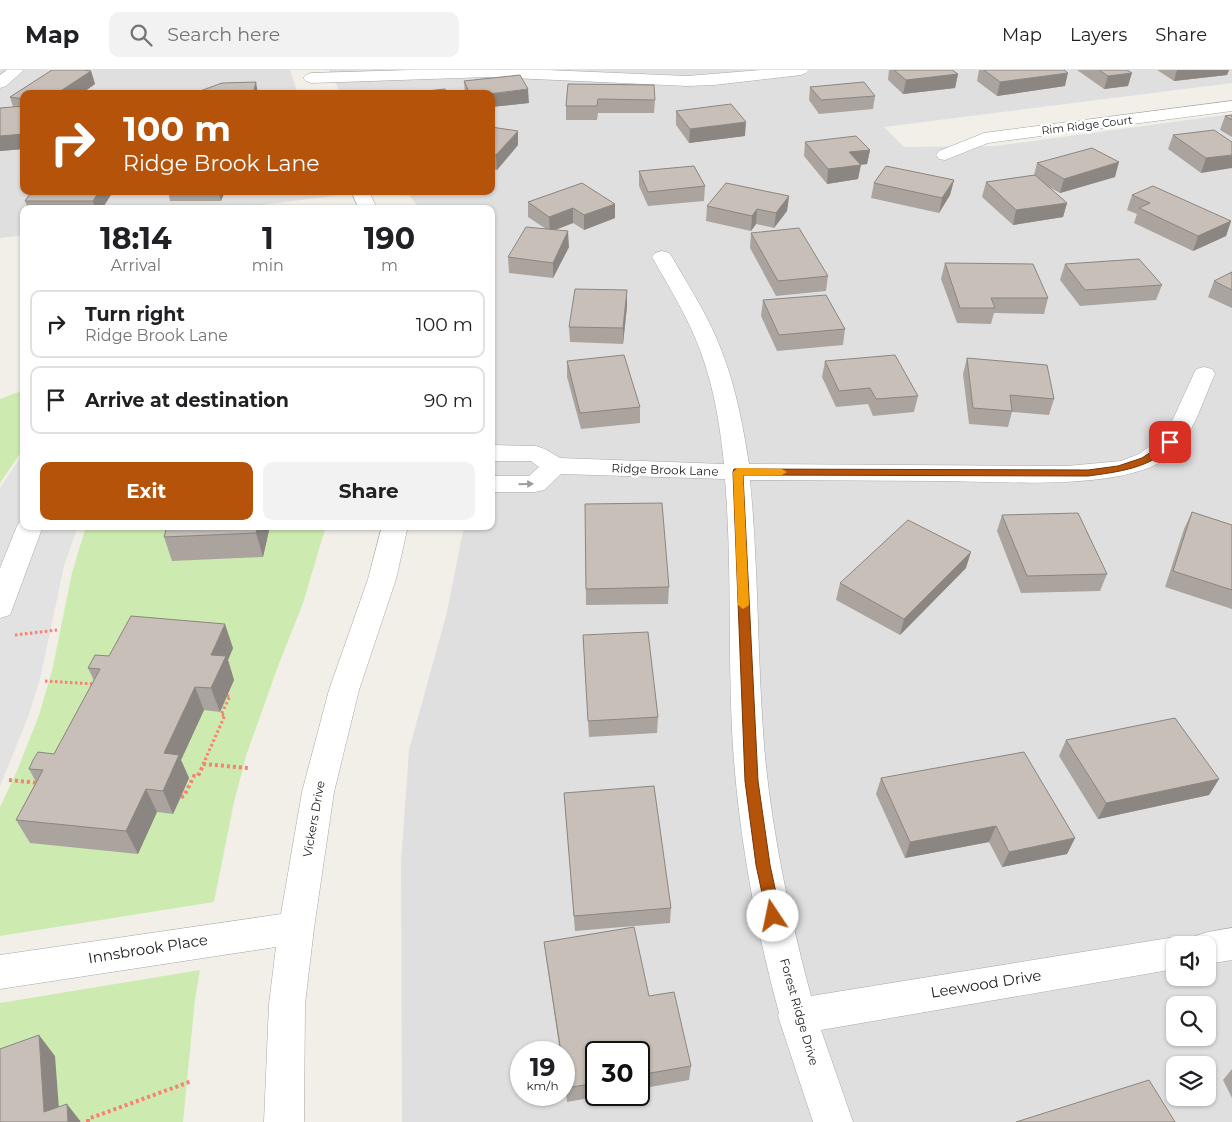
<!DOCTYPE html>
<html lang="en">
<head>
<meta charset="utf-8">
<style>
  :root { --surface:#fff; --page:#f2f2f2; --text:#202124; --muted:#757577; --line:#e0e0e0; --accent:#b45309 }
  body { margin:0; font-family:Montserrat,sans-serif; background:var(--page); color:var(--text); height:100vh; display:flex; flex-direction:column; font-size:19px; white-space:nowrap }
  * { box-sizing:border-box; margin:0 }
  p { font-size:16px; color:var(--muted) }
  .icon { flex:none; width:28px; height:28px; fill:none; stroke:currentColor; stroke-width:2; stroke-linecap:round; stroke-linejoin:round }
  .map { position:relative; flex:1; overflow:hidden }
  .side { position:absolute; left:20px; top:135px; width:475px; height:325px; display:flex; flex-direction:column; background:var(--surface); border-radius:10px; box-shadow:0 1px 4px #0004 }
  .side>* { flex:none }
  .guide { position:absolute; left:20px; top:20px; width:475px; height:105px; border-radius:10px; box-shadow:0 1px 4px #0004; background:#b45309; color:#fff; overflow:hidden }
  .fabs { position:absolute; left:1166px; top:866px; display:grid; gap:10px }
  .fabs a { display:grid; place-items:center; width:50px; height:50px; border-radius:10px; background:var(--surface); box-shadow:0 1px 4px #0004; font-size:25px }
  .speed { position:absolute; left:510px; top:971px; display:flex; gap:10px; font-size:25px; font-weight:700; text-align:center }
  .speed>* { display:grid; place-content:center; width:65px; height:65px; border-radius:50%; background:var(--surface); box-shadow:0 1px 4px #0004; line-height:1 }
  .speed small { font-size:12px; font-weight:400 }
  .speed .limit { border:2px solid #111; border-radius:8px; background:#fff; color:#111 }
  .pin { position:absolute; display:grid; place-items:center; width:42px; height:42px; color:#fff; margin:-21px; border-radius:10px; box-shadow:0 2px 8px #0006 }
  .me { position:absolute; width:55px; margin:-28px; rotate:349deg; stroke-linejoin:round; filter:drop-shadow(0 0 4px #0008) }
  .turn { display:flex; align-items:center; gap:18px; height:105px; padding:0 20px; font-size:22px }
  .turn .icon { width:65px; height:65px; stroke-width:2.5 }
  .turn b { display:block; font-size:35px; line-height:42px }
  .eta { display:flex; justify-content:space-evenly; align-items:center; height:85px; text-align:center }
  .eta b { font-size:30px; font-weight:700; line-height:35px }
  .cta { display:flex; gap:10px; margin-top:auto; padding:10px 20px }
  .cta a { flex:1; height:58px; border-radius:10px; background:var(--accent); color:#fff; font-size:20px; font-weight:700; line-height:58px; text-align:center }
  .cta a+a { background:var(--page); color:var(--text) }
  ul { padding:0; list-style:none }
  li { display:flex; align-items:center; gap:15px; height:68px; margin:0 10px 8px; padding:0 10px; border:2px solid var(--line); border-radius:10px }
  li div { flex:1 }
  li b { display:block; font-size:19px }
  li em { font-style:normal }
  header { display:flex; align-items:center; gap:30px; box-sizing:border-box; height:70px; padding:0 25px; background:var(--surface); border-bottom:1px solid var(--line) }
  header strong { font-size:24px }
  nav { display:flex; gap:28px; margin-inline-start:auto; font-size:18px }
  .search { width:350px; height:45px; background:var(--page); display:flex; align-items:center; gap:12px; box-sizing:border-box; padding:0 18px; border-radius:10px; color:var(--muted); font-size:19px }
  .map>svg:first-child { display:block }
  .residential { fill:#e0dfdf; fill-rule:evenodd }
  .grass { fill:#cdebb0 }
  .parking { fill:#e2e2e2 }
  .lines { fill:none; stroke-linecap:round; stroke-linejoin:round }
  .minor-casing { stroke:#a9a9a9; stroke-width:1 }
  .path-far1 { stroke:#fa8072; stroke-width:3; stroke-dasharray:2.5 2.5; stroke-linecap:butt }
  .path { stroke:#fa8072; stroke-width:4; stroke-dasharray:3 3; stroke-linecap:butt }
  .minor { fill:#fff; fill-rule:evenodd }
  .wall { fill:#aba49e }
  .shaded-wall { fill:#8b8681 }
  .building { fill:#c7bfb8; stroke:#8b8681 }
  .oneway { fill:#9c9c9c }
  .route { fill:#b45309; stroke:#753606 }
  .slow { fill:#f59e0b }
  .labels { text-anchor:middle; stroke-width:5; stroke-linejoin:round; paint-order:stroke }
  .far-street-label { font-size:11px; fill:#222; stroke:#fff }
  .street-label { font-size:12px; fill:#222; stroke:#fff }
  .near-street-label { font-size:15px; fill:#222; stroke:#fff }
</style>
</head>
<body>
<header>
<strong>Map</strong>
<div class="search"><svg class="icon" aria-label="search" viewBox="0 0 24 24"><circle cx="10" cy="10" r="6"/><path d="M15 15l6 6"/></svg>Search here</div>
<nav><a>Map</a><a>Layers</a><a>Share</a></nav>
</header>
<div class="map">
<svg width="1232" height="1052" viewBox="0 0 1232 1052">
  <rect width="100%" height="100%" fill="#f2efe9"/>
  <path class="residential" d="M0,0h290l8,24h-274v97h307l1,5 -101,13h-207v26l-24,3z
    M329,0h903v13l-348,44 20,20 91,-1 237,-32v1008h-830l-1,-260 8,-112 38,-138 17,-86h27v-317h-71l-14,-18h85v-97h-150zM1175,875h33v33h-33zM1175,935h33v33h-33zM521,982h43v43h-43zM596,982h43v43h-43zM1175,995h33v33h-33z"/>
  <path class="grass" d="M24,320v58l-24,35v-84z
    M86,456h240l-23,77 -26,66 -30,84 -13,49 -20,100 -214,34v-129l17,-36 22,-56 13,-44 20,-98z
    M200,900l-5,29 -12,123h-183v-119z"/>
  <path class="parking" d="M24,382v74h54l-14,40 -24,113 -12,38 -28,69v-298z"/>
  <g class="lines">
    <g class="minor-casing">
      <path id="minor" d="M7,0h17l-18,16 -6,2v-13z
        M411,0h136l140,6 74,-6h48l-3,3 -5,2 -87,10 -27,1 -198,-9 -178,6 -5,-2 -3,-3 3,-3 5,-2z
        M1232,31v10l-244,32 -43,17 -6,-1 -3,-4 3,-4 45,-18z
        M351,121h18l8,18h-18z
        M662,181l7,2 3,4c18,31 38,62 50,95 14,36 21,74 27,112l318,2 54,-5 18,-7 22,-16 12,-19 23,-50 8,-2 8,2 3,5c-13,28 -22,65 -48,84 -47,34 -169,23 -227,23 -63,0 -127,-1 -190,-1 9,92 7,185 15,277 8,81 25,160 46,239l364,-59 13,4 1,4h-14v24l-354,61 32,92h-40l-35,-106 1,-3c-25,-92 -42,-187 -47,-283 -4,-84 0,-167 -7,-251l-164,-5 -17,16 -9,2h-44v-16h38l10,-9 -8,-6h-40v-16l45,1 9,3 15,9 164,6c-4,-39 -10,-77 -24,-114 -12,-33 -31,-63 -48,-93l3,-4z
        M24,449v7h19l-33,89 -10,3v-50l17,-42 4,-6z
        M382,456h26l-12,53 -37,111 -25,102 -20,136 -9,76 -1,118h-40l5,-118 7,-57 -276,42v-34l281,-41 21,-122 27,-102 39,-111z
        M1232,858v32l-24,4v-19h-16l3,-9 13,-4z"/>
    </g>
    <path class="path-far1" d="M15,565l42,-5
      M45,611l49,3
      M205,690l20,-45h-4l9,-19h-3"/>
    <path class="path" d="M203,694l45,4
      M9,710l30,3
      M181,727l3,-1 10,-20h4l8,-17
      M88,1052v-3l104,-38"/>
    <use href="#minor" class="minor"/>
  </g>
  <path class="wall" d="M52,0h32l7,1 4,13 -14,10h-57v55l-24,2v-43l13,-1 -3,-10z
    M889,0h63l6,4 -3,14 -52,6 -15,-14z
    M979,0h85l1,16 -68,10 -20,-15z
    M1077,0h50l1,16 -24,3z
    M1157,0h72l-2,5 -53,6z
    M464,11l65,22 -38,4v-13h-26z
    M568,14l87,16 -1,13h-56l-1,7h-31v-14z
    M810,17l65,9 -2,13 -54,5 -10,-14z
    M676,41l69,25 -56,7 -13,-18z
    M1232,45v22l-12,-7 5,-14z
    M491,57l27,18 -21,25 -6,-1z
    M1173,65l59,7 -31,31 -33,-24z
    M805,72l65,8 -3,14 -7,1 -2,14 -31,5 -23,-28z
    M1037,93l78,14 -55,16 -11,-6 18,16 -4,14 -50,8 -31,-28 4,-15 48,-7z
    M639,101l66,15 -1,15 -56,5 -9,-20z
    M954,110l-4,15 -11,18 -68,-15 3,-15z
    M582,113l33,35 -31,12 -11,-7 -18,7 14,17 -16,31 -44,-5 -1,-16 38,-28 -18,-12v-15z
    M32,121h80v2l-10,16h-74l-3,-8z
    M168,121h57l-4,10h-51z
    M1132,125l99,26 -5,15 -33,15 -59,-28 3,-9 -10,-4z
    M789,126l-2,15 -13,17 -18,-4 -5,7 -45,-10 1,-15z
    M751,163l77,43 -2,15 -50,5 -26,-48z
    M945,193l103,35 -4,16 -50,-1 -3,11 -34,-1 -16,-44z
    M1065,194l97,21 -6,15 -76,6 -20,-26z
    M1232,202v36l-24,-11 6,-16z
    M763,230l82,29 -2,16 -66,6 -16,-35z
    M627,236l-4,38 -53,-2 -1,-15z
    M967,288l87,41 -5,16 -37,-3 -4,15 -39,-3 -6,-50z
    M567,291l73,46v16l-59,6 -14,-52z
    M825,291l93,35 -4,16 -41,4 -5,-12 -32,3 -14,-30z
    M585,434l84,83 -1,17 -82,1z
    M1192,442l40,13v84l-67,-22 19,-58z
    M1002,445l105,59 -7,17 -79,2 -24,-62z
    M167,456h103l-7,31 -91,4 -8,-24z
    M966,498l-66,67 -64,-35 4,-17z
    M583,565l75,82 -1,16 -68,4z
    M233,578l-5,12 6,20 -14,32 -16,-2 -23,50 8,18 -8,19 -8,17 -16,-2 -19,42 -108,-11 -14,-23 20,-38 -7,-13 25,-15 40,-73 -6,-13 21,-12z
    M1066,670l153,39 -10,16 -111,24 -39,-63z
    M881,708l194,60 -8,16 -65,13 -13,-25 -84,16 -29,-64z
    M564,723l107,115 -1,15 -95,8z
    M544,872l105,54 42,70 -2,14 -50,9v-37h-43v43h10l-39,7 -3,-23v-27h-4l-14,-95z
    M1232,999v29l-9,-18z"/>
  <path class="shaded-wall" d="M1177,0h52l-2,5 -53,6z
    M91,1l4,13 -14,10h-25z
    M1068,3l-3,13 -68,10 3,-14z
    M1132,3l-4,13 -24,3 4,-13z
    M958,4l-3,14 -52,6 3,-14z
    M256,12l2,12h-5z
    M528,19l1,14 -38,4v-13z
    M746,52l-1,14 -56,7 1,-14z
    M518,61v14l-21,25 -1,-15z
    M24,64v15l-24,2v-15z
    M870,80l-3,14 -20,2 2,-14z
    M1232,85v13l-31,5 5,-15z
    M1119,92l-4,15 -55,16 4,-14z
    M861,95l-3,14 -31,5 1,-15z
    M954,110l-4,15 -11,18 3,-15z
    M99,121h13v2l-10,16h-7l-2,-8z
    M218,121h7l-4,10z
    M789,126l-2,15 -13,17 2,-15z
    M1067,133l-4,14 -50,8 3,-15z
    M615,134v14l-31,12v-15z
    M573,138v15l-23,9 -1,-15z
    M757,139l-1,15 -5,7 1,-15z
    M1231,151l-5,15 -33,15 5,-15z
    M568,161l1,16 -16,31v-15z
    M627,220v16l-4,38v-16z
    M258,456h12l-7,31 -7,-24z
    M971,482l-5,16 -66,67 4,-16z
    M225,554l8,24 -5,12 6,20 -14,32 -9,-24v-33z
    M195,617l9,23 -23,50 8,18 -16,36 -10,-23 1,-38z
    M1219,709l-10,16 -111,24 8,-16z
    M146,719l11,23 -19,42 -12,-23z
    M996,756l-7,16 -84,16 5,-16z
    M1075,768l-8,16 -65,13 7,-15z
    M39,965l16,21 5,66 -16,-10z
    M67,1034l14,18h-13z"/>
  <path class="building" d="M52,0h32l7,1 -35,23h-32v5l-14,-2z
    M894,0h58l6,4 -52,6z
    M984,0h80l4,3 -68,9z
    M1099,0h28l5,3 -24,3z
    M520,5l8,14 -39,5h-19l-6,-13z
    M256,12l-3,12h-53v-3l22,-8z
    M864,12l11,14 -54,4 -11,-13z
    M568,14l86,1 1,15 -57,-1 -1,7h-31z
    M445,19l2,5 -38,-1z
    M731,34l15,18 -56,7 -14,-18z
    M24,36v28l-24,2v-28z
    M1232,45v5l-7,-4z
    M491,57l27,4 -22,24h-5z
    M1214,60l18,12v13l-26,3 -33,-23z
    M856,66l14,14 -21,2 12,13 -33,4 -23,-27z
    M1092,78l27,14 -55,17 -27,-16z
    M694,96l11,20 -57,6 -9,-21z
    M886,96l68,14 -12,18 -68,-15z
    M1035,105l32,28 -51,7 -30,-28z
    M582,113l33,21 -31,11 -11,-7 -24,9 -21,-15z
    M726,113l63,13 -13,17 -19,-4 -5,7 -45,-10z
    M1153,116l78,35 -33,15 -59,-28 11,-5 -18,-8z
    M32,121h67l-6,10h-68z
    M526,157l42,4 -15,32 -45,-6z
    M799,158l29,48 -50,5 -27,-48z
    M1139,189l23,26 -77,5 -20,-26z
    M945,193l88,1 15,34h-57l4,10h-35z
    M1232,202v18l-18,-9z
    M575,219l52,1 -4,38 -54,-1z
    M826,225l19,34 -66,6 -16,-35z
    M624,285l16,52 -60,6 -13,-52z
    M895,285l23,41 -42,3 -6,-11 -31,3 -14,-30z
    M967,288l80,7 7,34 -44,-4 2,16 -39,-3z
    M662,433l7,84 -83,2 -1,-85z
    M1192,442l40,13v65l-59,-19z
    M1078,443l29,61 -80,2 -25,-61z
    M908,450l63,32 -67,67 -64,-36z
    M167,456h91l-2,7 -92,4z
    M131,546l94,8 -14,31 15,1 -15,32 -16,-1 -31,66 15,2 -16,36 -17,-2 -20,42 -110,-11 27,-50 -14,-1 4,-9 5,-8 16,2 46,-85 -12,-1 7,-13 14,1z
    M648,562l10,85 -70,4 -5,-86z
    M1175,648l44,61 -113,24 -40,-63z
    M1024,682l51,86 -66,14 -13,-26 -86,16 -29,-64z
    M654,716l17,122 -97,8 -10,-123z
    M634,857l15,69 25,-4 17,74 -52,9v-23h-43v31l-30,5 -2,-16v-20h-3l-17,-110z
    M39,965l5,77 23,-8 1,18h-68v-73z
    M1149,1010l26,42h-159z"/>
  <defs><path id="oneway-solid" d="M-6-.8H1V-3.2L6.5 0L1 3.2V.8H-6Z" transform="scale(1.25)"/></defs>
  <use class="oneway" href="#oneway-solid" transform="translate(526 414) rotate(-1)"/>
  <path class="route" d="M1170,369l3,1v5c-22,23 -55,27 -85,31l-345,-1 15,306 12,84 11,51 -3,5 -5,2 -5,-2 -12,-56 -11,-84 -12,-309 1,-3 354,1 30,-4 24,-8z"/>
  <path class="slow" d="M738,398l44,1 5,3 -5,3h-39l6,130 -6,4 -5,-4 -5,-133z"/>
  <g class="labels">
    <g class="far-street-label">
      <text transform="translate(1087 55) rotate(-7)" y="4">Rim Ridge Court</text>
    </g>
    <g class="street-label">
      <text transform="translate(665 400) rotate(2)" y="4">Ridge Brook Lane</text>
      <text transform="translate(314 749) rotate(-80)" y="4">Vickers Drive</text>
      <text transform="translate(799 942) rotate(74)" y="4">Forest Ridge Drive</text>
    </g>
    <g class="near-street-label">
      <text transform="translate(148 879) rotate(-9)" y="5">Innsbrook Place</text>
      <text transform="translate(986 914) rotate(-9)" y="5">Leewood Drive</text>
    </g>
  </g>
</svg>
<div class="fabs">
<a><svg class="icon" aria-label="sound" viewBox="0 0 24 24"><path d="M4 9h4l5-4v14l-5-4H4zM17 9q2 3 0 6"/></svg></a>
<a><svg class="icon" aria-label="search" viewBox="0 0 24 24"><circle cx="10" cy="10" r="6"/><path d="M15 15l6 6"/></svg></a>
<a><svg class="icon" aria-label="layers" viewBox="0 0 24 24"><path d="M12 4l9 5-9 5-9-5zM3 14l9 5 9-5"/></svg></a>
</div>
<div class="speed"><div>19<small>km/h</small></div><div class="limit">30</div></div>
<div class="pin" style="left:1170px;top:372px;background:#d93025"><svg class="icon" aria-label="arrive" viewBox="0 0 24 24"><path d="M6 21V4h12l-3 4 3 4H6"/></svg></div>
<svg class="me" style="left:773px;top:846px" viewBox="-20 -20 40 40"><circle r="19" fill="#fff"/><path d="M0-13L10 11 0 6-10 11z" fill="#b45309"/></svg>
<div class="guide">
<div class="turn"><svg class="icon" aria-label="right" viewBox="0 0 24 24"><path d="M7 20v-9h11M14 6l5 5-5 5"/></svg><div><b>100 m</b>Ridge Brook Lane</div></div>
</div>
<section class="side">
<div class="eta">
<div><b>18:14</b><p>Arrival</p></div>
<div><b>1</b><p>min</p></div>
<div><b>190</b><p>m</p></div>
</div>
<ul>
<li><svg class="icon" aria-label="right" viewBox="0 0 24 24"><path d="M7 20v-9h11M14 6l5 5-5 5"/></svg><div><b>Turn right</b><p>Ridge Brook Lane</p></div><em>100 m</em></li>
<li><svg class="icon" aria-label="arrive" viewBox="0 0 24 24"><path d="M6 21V4h12l-3 4 3 4H6"/></svg><div><b>Arrive at destination</b></div><em>90 m</em></li>
</ul>
<div class="cta"><a>Exit</a><a>Share</a></div>
</section>
</div>
</body>
</html>
